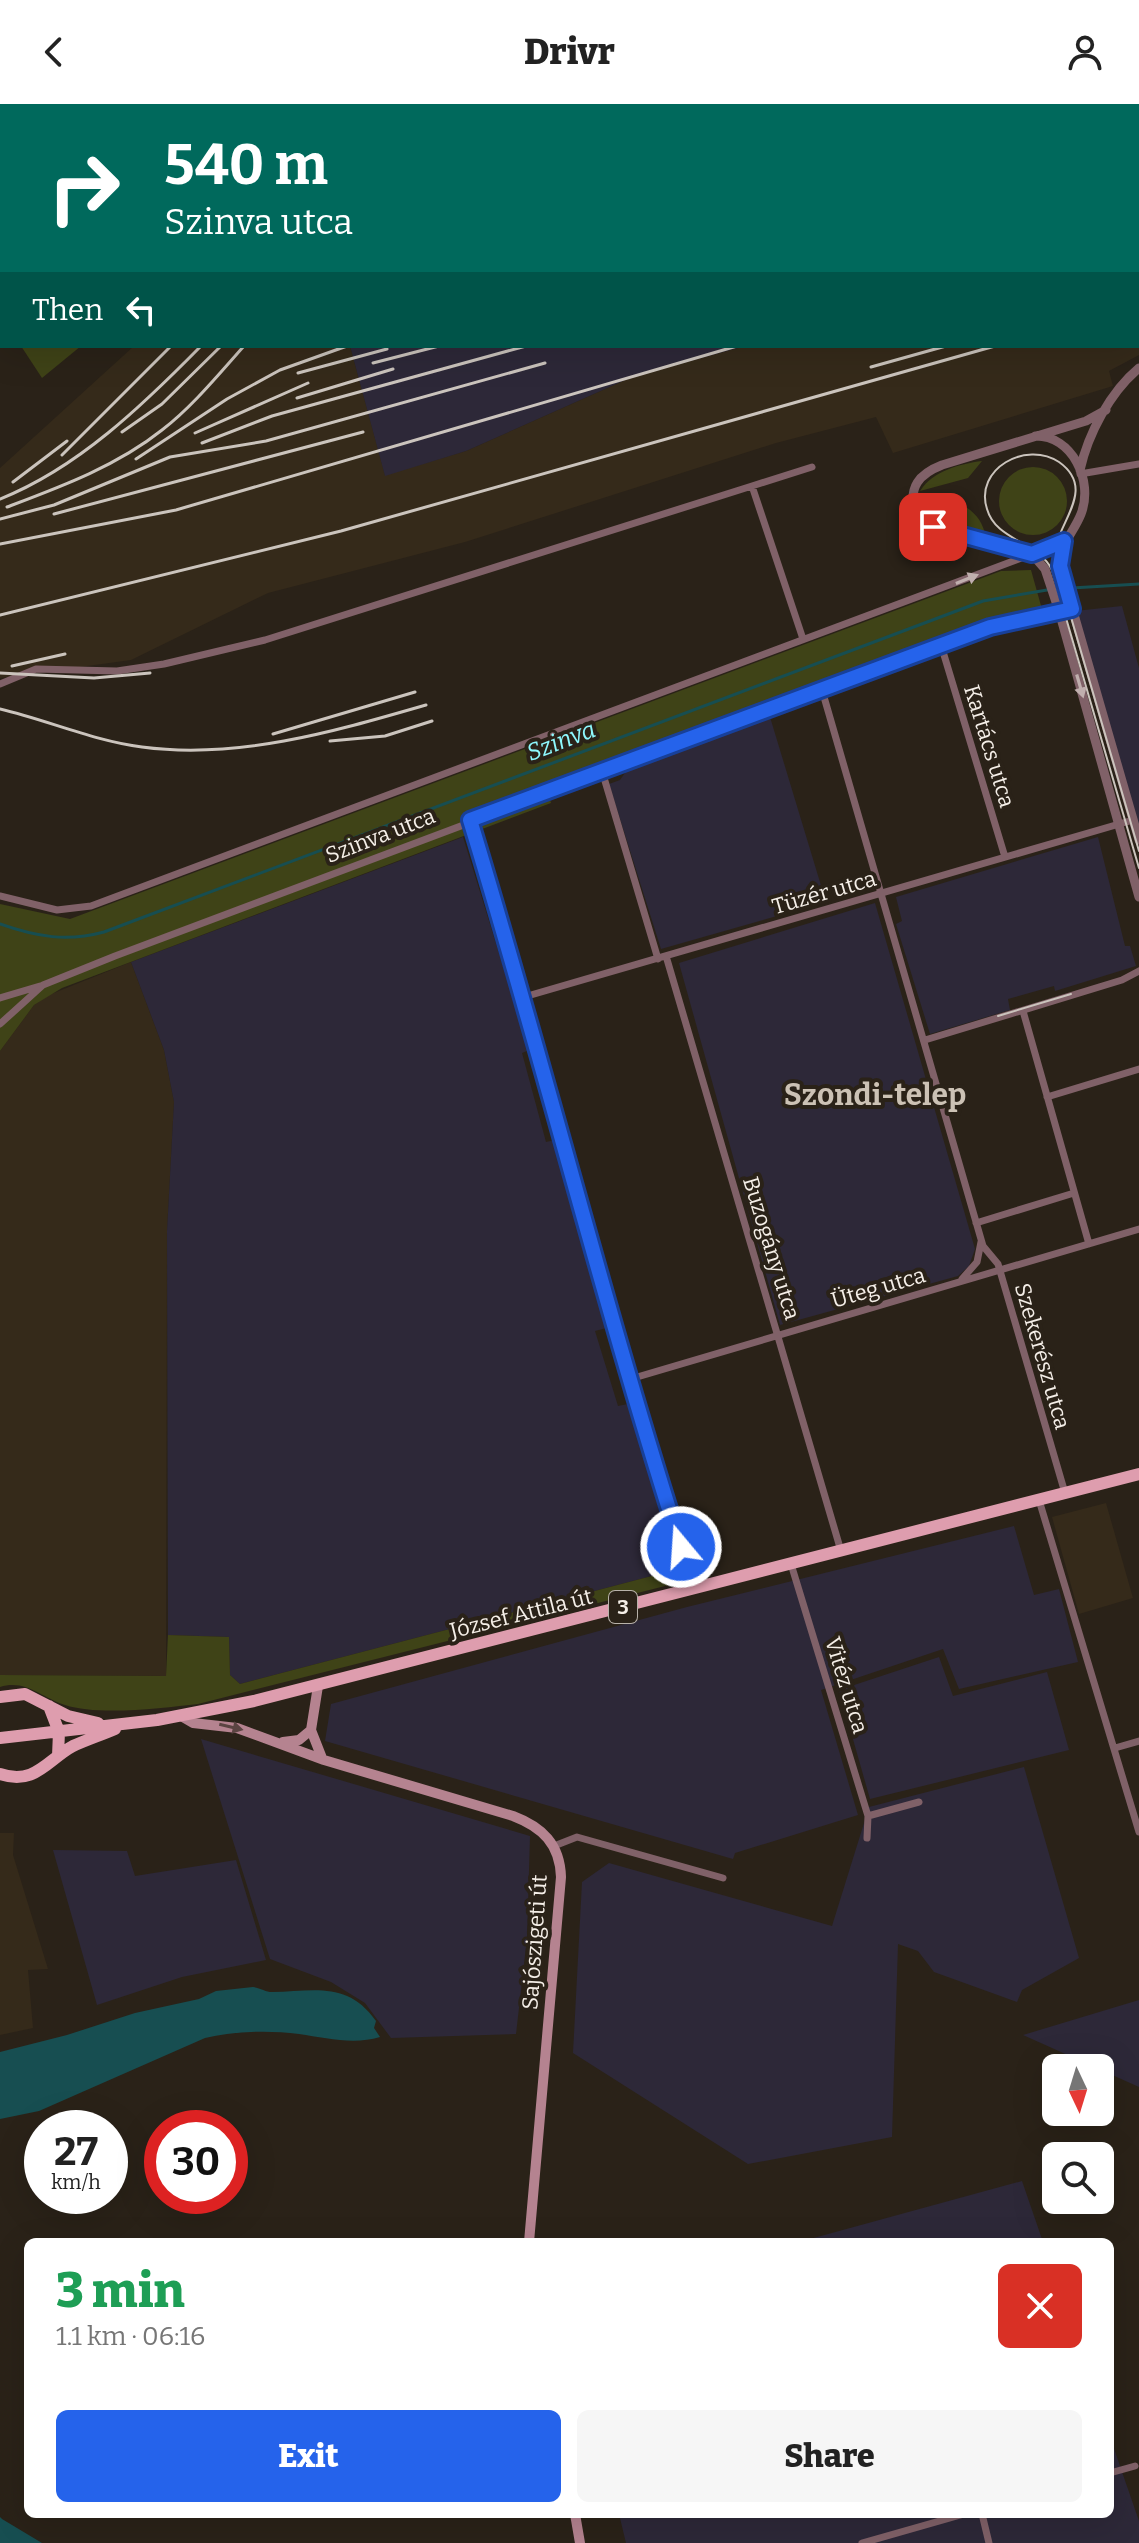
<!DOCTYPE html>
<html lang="en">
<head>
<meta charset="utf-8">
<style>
  :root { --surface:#fff; --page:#f6f6f6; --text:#222; --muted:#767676; --accent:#2563eb }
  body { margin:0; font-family:Bitter,serif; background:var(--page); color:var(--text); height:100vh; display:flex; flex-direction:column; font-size:30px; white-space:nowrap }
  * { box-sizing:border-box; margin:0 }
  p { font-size:26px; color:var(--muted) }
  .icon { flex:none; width:44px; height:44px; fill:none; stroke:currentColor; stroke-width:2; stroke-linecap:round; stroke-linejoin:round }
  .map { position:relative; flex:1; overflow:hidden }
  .details { position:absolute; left:24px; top:2134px; width:1090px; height:280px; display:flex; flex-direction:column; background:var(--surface); border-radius:12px; box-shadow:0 8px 32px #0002 }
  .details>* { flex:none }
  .guide { position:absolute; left:0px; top:0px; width:1140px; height:244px; box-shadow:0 8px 32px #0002; background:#00695c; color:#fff; overflow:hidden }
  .needle { width:52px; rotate:176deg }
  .tools { position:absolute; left:1042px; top:1950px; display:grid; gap:16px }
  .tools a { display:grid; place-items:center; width:72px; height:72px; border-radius:12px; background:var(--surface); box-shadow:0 8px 32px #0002; font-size:40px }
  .speed { position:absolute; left:24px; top:2006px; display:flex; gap:16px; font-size:40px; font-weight:700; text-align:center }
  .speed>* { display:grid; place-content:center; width:104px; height:104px; border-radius:50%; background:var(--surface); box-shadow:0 8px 32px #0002; line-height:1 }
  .speed small { font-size:20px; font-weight:400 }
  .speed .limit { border:12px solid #d22; background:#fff; color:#111 }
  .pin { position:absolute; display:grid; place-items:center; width:68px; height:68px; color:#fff; margin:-34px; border-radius:16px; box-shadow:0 4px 12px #0006 }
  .me { position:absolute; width:88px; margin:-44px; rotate:342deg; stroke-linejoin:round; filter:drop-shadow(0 0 6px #0008) }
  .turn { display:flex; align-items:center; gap:28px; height:168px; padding:0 32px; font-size:36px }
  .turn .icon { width:104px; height:104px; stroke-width:2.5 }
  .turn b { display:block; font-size:56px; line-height:68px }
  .then { display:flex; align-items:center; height:76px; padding:0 32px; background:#0003; gap:16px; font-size:30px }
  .round { display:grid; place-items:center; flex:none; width:84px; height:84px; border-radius:12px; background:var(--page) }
  .summary { display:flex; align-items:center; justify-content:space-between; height:136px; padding:0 32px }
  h1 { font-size:48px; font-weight:800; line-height:60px; color:#1e9e55 }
  .primary-button { display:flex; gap:16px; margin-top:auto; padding:16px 32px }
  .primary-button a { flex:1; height:92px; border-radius:12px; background:var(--accent); color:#fff; font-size:32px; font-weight:800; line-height:92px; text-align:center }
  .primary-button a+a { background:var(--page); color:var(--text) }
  header { display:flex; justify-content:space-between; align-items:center; height:104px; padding:0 32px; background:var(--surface); font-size:36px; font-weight:800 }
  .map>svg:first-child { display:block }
  .built { fill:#352a1a }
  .industrial { fill:#2d2838 }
  .green { fill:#3f4317 }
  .water { fill:#174e51 }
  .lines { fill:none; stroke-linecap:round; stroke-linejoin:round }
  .stream { stroke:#174e51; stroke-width:3 }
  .minor { stroke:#806168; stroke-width:7 }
  .tertiary { stroke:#806168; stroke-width:9 }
  .secondary { stroke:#b58390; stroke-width:10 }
  .primary { stroke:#de9dae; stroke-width:12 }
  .tram { stroke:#cbc4bd; stroke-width:2 }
  .rail { stroke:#cbc4bd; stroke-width:3 }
  .oneway { fill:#c0afae }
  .oneway2 { fill:#5b4442 }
  .route-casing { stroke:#184099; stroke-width:20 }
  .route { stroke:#2563eb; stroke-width:14 }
  .labels { text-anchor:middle; stroke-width:8; stroke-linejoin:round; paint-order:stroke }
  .shield { fill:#2a2218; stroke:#b8b2aa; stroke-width:2 }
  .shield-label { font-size:20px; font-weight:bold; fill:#f5efe8 }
  .street-label { font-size:22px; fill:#f5efe8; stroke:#2a2218 }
  .water-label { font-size:24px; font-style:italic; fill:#8ef9fe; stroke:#2a2218 }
  .district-label { font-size:30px; font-weight:bold; fill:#ccc2b5; stroke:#2a2218 }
</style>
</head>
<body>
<header><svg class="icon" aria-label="back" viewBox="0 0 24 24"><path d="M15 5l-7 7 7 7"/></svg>Drivr<svg class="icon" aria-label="person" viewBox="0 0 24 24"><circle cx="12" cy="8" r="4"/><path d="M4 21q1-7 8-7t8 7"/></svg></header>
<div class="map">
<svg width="1139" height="2439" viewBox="0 0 1139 2439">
  <rect width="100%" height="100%" fill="#2a2218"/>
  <path class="built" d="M1139,148v103l-30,16 4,15 -220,67 -17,-36 -100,26 -311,99 -197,51 -137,67 -131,18v-210l134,-122h216l35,129 81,-24 166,-74 113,-31h393z
    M131,858l33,88 10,52 -7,129 -1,445 -166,-1v-624l34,-46 15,-10z
    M1106,1399l27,95 -54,16 -27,-97z
    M0,1729h14l-1,22 35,114 -20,1 5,58 -33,7z"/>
  <path class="industrial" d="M622,0h500l-508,2z
    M350,242h395l-113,31 -166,74 -81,25z
    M1122,502l17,62v166l-64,-223z
    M770,613l56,185 -165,47 -52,-165 11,-4 7,-10z
    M463,733l66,213 -7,3 24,89 9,-2 55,187 -15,4 23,75 10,-2 45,153 -6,15 -427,112 -10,-9 -1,-38 -61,-2 -1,-404 7,-129 -10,-52 -33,-88z
    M1098,733l27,109h5l6,20 -81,25 -1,-5 -46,13 2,11 -80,24 -34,-110 6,-3 -6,-24z
    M875,799l100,346 -6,17 -11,10 -178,49 -101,-362z
    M1014,1422l20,69 25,-6 19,73 -119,27 -16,-40 -122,41 37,125 -123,38 -2,6 -408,-118 6,-37 356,-97z
    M939,1553l14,39 94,-24 22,78 -199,49 -31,-109z
    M201,1635l329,97 -3,102 -11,96 -125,4 -26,-35 -34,-21 -61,-23z
    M1024,1663l55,191 -57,32 -5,12 -83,-30 -16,-21 -20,-7 -6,193 -144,27 -175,-111 9,-171 27,-19 223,63 37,-119z
    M53,1746l74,1 8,25 101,-16 30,100 -84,17 -85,28z
    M1139,1896v87l-116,-52z
    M1022,2077l21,61h-244z
    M1110,2333l29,84v22h-513l-7,-29h491z"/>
  <path class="green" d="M21,242h60l-39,32z
    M982,357l-14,17 -48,13c13,-20 39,-27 62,-30z
    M999 397a34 34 0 1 1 68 0a34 34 0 1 1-68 0Z
    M950,394c19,10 32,17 36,40 -22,-6 -53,-11 -62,-33z
    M1031,466l14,50 -42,10 -454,166 2,7 -489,185 -28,17 -34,46v-147l70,15 931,-348z
    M673,1453v27l-475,120c-35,4 -100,12 -133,1 -23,-7 -39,-26 -65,-18v-12l166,1 2,-41 61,2 1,38 10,9 427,-112z"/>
  <path class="water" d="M253,1883c7,1 13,5 19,5 43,-1 76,-11 104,29l-2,7 6,9c-26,8 -54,1 -81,-3 -31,-4 -63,-3 -94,4l-166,73 -39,8v-67l67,-17 68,-22 64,-14 17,-8z
    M0,2413l2,2 40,24h-42z"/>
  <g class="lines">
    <path class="stream" d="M1055,485l84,-5
      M0,820c37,13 67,18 104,8l879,-331 64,-11"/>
    <path class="minor" d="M1080,370l59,-10
      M752,382l60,-19
      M941,541l64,212
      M0,580l36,-15 81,2 47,-7 101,-24 487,-154 51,153
      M822,586l161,556 15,18 67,229
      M602,667l56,188
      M470,716l54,177 106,392 64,200
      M0,792l57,14 34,-4 941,-352
      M666,852l175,595
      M524,893l609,-177
      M0,894l40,-12
      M1023,907l66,233
      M0,920l43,-39 72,-29 875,-329 39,-12 43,-6
      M925,936l197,-60 17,-9
      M1047,993l92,-28
      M976,1119l98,-30
      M962,1175l15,-17 4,-20
      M627,1276l512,-151
      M1039,1396l100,332
      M791,1460l77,252 -1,22
      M1115,1644l24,-7
      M868,1712l51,-14
      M554,1742l23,-9 146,41
      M1110,2369l25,-7
      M982,2410l7,29
      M862,2439l102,-29"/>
    <path class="tertiary" d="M1035,332c37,-1 59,45 46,78 -8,20 -21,29 -21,52l79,274
      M1080,366c8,-36 30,-78 59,-102
      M1063,437l-31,13 -99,-27 -18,-14c-7,-26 4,-39 27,-48l144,-44 20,-11
      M1032,450l13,15 14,42 80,286"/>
    <path class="secondary" d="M318,1582l-7,44 11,28
      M181,1612l12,7 44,5 87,32 189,56c29,11 47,28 48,61l-32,365
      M283,1638l16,-2 12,-10
      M575,2410l5,29"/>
    <path class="primary" d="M0,1593l25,-3 43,22 30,7
      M49,1602l10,26 -1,24
      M0,1634l157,-18 97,-19 885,-227
      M0,1670c35,12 47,-14 73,-28 13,-6 28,-11 42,-17"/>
    <path class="tram" d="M1139,747l-82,-282c-2,-8 -4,-16 -1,-24 8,-29 38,-58 3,-83 -33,-22 -85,7 -72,47 9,32 51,32 65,61l87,298
      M998,912l73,-22"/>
    <path class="rail" d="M478,2l8,-2
      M508,2l6,-2
      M538,2l7,-2
      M634,2l10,-2
      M1138,46h1
      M1138,59h1
      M1138,72h1
      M1138,123l1,-1
      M1138,177h1
      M1138,194h1
      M1138,215h1
      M373,259l66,-17
      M871,263l75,-21
      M298,269l89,-24
      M297,294l96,-29
      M122,328l40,-28 59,-58
      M195,329l113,-50
      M202,339l70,-27 254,-70
      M62,351l109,-109
      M136,355l91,-60 53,-29 67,-24
      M13,378l54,-41
      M0,395c78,-31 143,-94 201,-153
      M7,403c53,-20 110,-41 155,-77 30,-23 57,-56 82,-84
      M54,410l309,-82
      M0,415l54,-14 116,-48 96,-16 279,-78
      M0,440l176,-34 561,-164
      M0,511l341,-84 654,-185
      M12,562l53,-12
      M0,569l94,5 56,-5
      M0,605c47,11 94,32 142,38 96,13 194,-16 284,-42
      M273,630l142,-42
      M330,637l55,-5 47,-15"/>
  </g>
  <defs><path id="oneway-solid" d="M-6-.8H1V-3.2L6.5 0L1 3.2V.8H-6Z" transform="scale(2)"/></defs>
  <g class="oneway">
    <use href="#oneway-solid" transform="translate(967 475) rotate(-22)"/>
    <use href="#oneway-solid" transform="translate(1080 582) rotate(74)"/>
  </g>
  <use class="oneway2" href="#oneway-solid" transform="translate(231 1623) rotate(13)"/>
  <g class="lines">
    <g class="route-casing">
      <path id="route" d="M681,1443c-77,-240 -137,-485 -211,-727l520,-193 82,-18 -12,-43 4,-25 -32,13 -99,-27"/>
    </g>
    <use href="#route" class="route"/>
  </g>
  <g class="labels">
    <rect class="shield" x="609" y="1487" width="28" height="32" rx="6"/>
    <g class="shield-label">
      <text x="623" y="1510">3</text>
    </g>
    <g class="street-label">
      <text transform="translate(990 642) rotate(73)" y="8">Kartács utca</text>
      <text transform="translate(380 731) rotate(-21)" y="8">Szinva utca</text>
      <text transform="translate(824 788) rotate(-16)" y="8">Tüzér utca</text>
      <text transform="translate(772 1144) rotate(73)" y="8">Buzogány utca</text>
      <text transform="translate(878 1183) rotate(-16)" y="8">Üteg utca</text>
      <text transform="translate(1043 1252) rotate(74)" y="8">Szekerész utca</text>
      <text transform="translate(521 1509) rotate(-14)" y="8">József Attila út</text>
      <text transform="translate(847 1581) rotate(73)" y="8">Vitéz utca</text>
      <text transform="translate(534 1838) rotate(-86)" y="8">Sajószigeti út</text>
    </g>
    <g class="water-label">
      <text transform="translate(561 637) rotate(-21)" y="8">Szinva</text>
    </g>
    <g class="district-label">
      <text x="875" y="1001">Szondi-telep</text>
    </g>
  </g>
</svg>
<div class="tools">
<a><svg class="needle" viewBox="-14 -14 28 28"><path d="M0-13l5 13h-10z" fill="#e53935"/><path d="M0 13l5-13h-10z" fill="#767676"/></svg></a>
<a><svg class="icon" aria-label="search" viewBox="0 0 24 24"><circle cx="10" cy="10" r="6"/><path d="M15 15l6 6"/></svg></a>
</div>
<div class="speed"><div>27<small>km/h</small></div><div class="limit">30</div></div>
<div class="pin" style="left:933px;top:423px;background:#d93025"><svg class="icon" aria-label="arrive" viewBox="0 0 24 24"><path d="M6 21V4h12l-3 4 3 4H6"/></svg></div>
<svg class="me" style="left:681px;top:1443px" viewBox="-20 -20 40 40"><circle r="17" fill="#2563eb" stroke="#fff" stroke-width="3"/><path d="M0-11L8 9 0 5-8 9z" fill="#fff"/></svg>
<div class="guide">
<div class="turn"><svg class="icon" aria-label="right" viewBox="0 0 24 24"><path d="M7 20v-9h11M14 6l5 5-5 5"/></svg><div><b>540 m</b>Szinva utca</div></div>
<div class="then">Then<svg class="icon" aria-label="left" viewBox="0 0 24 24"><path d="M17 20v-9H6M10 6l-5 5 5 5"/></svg></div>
</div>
<section class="details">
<div class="summary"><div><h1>3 min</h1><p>1.1 km · 06:16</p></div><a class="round" style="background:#d93025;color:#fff"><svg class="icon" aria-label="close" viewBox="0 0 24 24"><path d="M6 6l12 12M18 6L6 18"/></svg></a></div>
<div class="primary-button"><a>Exit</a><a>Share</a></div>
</section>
</div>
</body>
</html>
